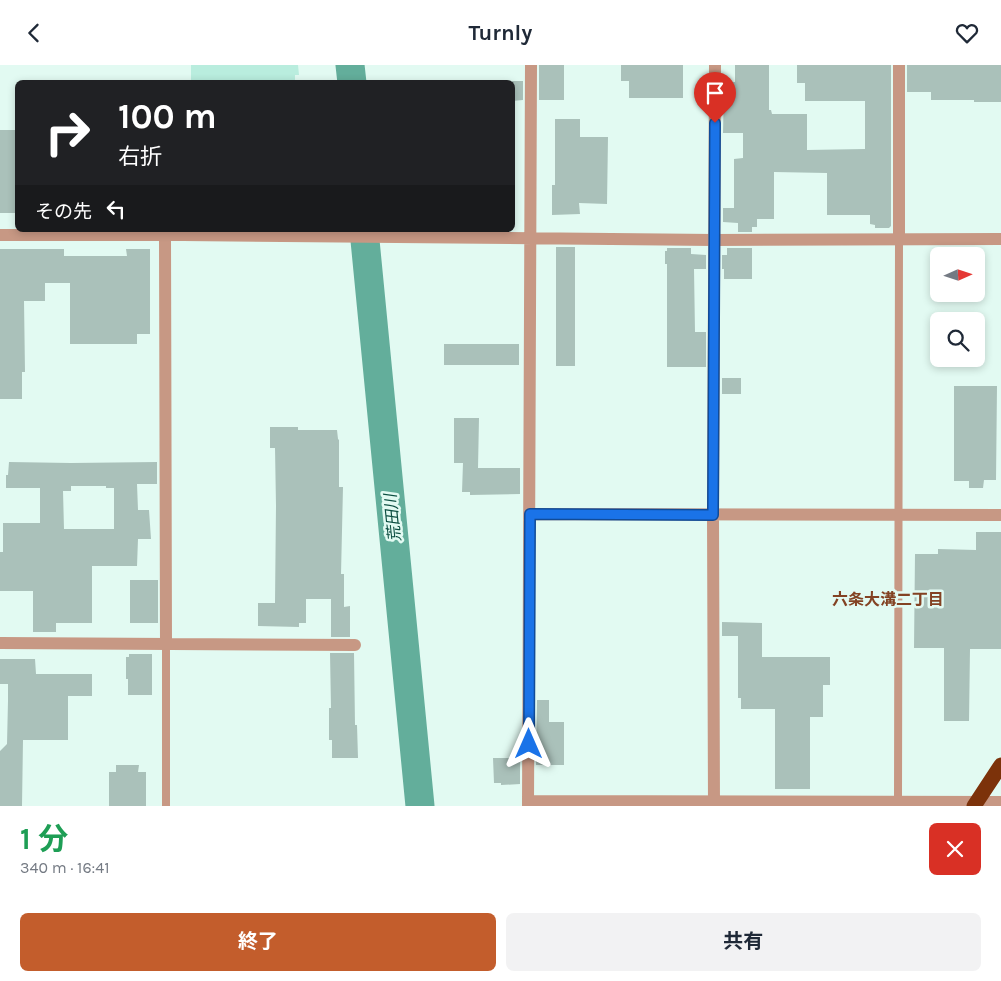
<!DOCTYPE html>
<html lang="ja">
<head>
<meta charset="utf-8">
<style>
  :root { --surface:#fff; --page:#f2f2f3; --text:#1f2937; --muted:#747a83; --accent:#c35d2c }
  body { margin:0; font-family:Karla,"Noto Sans JP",sans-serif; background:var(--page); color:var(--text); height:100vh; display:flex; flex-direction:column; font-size:19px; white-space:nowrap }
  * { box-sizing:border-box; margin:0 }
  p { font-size:16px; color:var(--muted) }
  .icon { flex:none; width:28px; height:28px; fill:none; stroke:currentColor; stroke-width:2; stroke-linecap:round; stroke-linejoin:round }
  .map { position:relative; height:741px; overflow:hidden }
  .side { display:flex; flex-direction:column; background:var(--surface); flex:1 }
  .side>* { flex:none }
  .banner { position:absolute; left:15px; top:15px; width:500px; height:152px; border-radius:8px; box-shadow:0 2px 8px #0003; background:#202124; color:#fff; overflow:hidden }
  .needle { width:32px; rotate:87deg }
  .buttons { position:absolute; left:930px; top:182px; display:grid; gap:10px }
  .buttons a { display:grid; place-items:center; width:55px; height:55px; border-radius:8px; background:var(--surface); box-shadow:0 2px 8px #0003; font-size:25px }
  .pin { position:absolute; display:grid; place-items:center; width:42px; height:42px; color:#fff; margin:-51px -21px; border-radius:50% 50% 50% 0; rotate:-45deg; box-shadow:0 0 5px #0007 }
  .pin .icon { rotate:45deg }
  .me { position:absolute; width:55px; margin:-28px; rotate:0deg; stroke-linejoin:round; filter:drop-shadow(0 0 4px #0008) }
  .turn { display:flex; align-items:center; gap:18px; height:105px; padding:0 20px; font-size:22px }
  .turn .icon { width:65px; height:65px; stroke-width:2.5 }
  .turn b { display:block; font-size:35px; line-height:42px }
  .then { display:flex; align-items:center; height:48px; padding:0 20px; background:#0003; gap:10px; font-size:19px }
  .round { display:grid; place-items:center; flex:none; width:52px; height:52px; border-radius:8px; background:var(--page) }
  .head { display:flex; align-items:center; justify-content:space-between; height:85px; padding:0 20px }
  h1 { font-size:30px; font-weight:700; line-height:38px; color:#1e9e55 }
  .button { display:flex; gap:10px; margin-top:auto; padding:10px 20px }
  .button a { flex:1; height:58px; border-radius:8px; background:var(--accent); color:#fff; font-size:20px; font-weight:700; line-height:58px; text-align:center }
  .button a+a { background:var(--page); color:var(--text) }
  header { display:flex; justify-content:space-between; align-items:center; height:65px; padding:0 20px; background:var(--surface); font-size:22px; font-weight:700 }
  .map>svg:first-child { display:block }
  .green { fill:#b9edde }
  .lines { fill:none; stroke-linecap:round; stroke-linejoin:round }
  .river { stroke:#63ae9b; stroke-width:29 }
  .building { fill:#aac1ba; fill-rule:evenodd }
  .lane { stroke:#c79884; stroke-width:8 }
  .street { stroke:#c79884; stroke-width:12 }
  .highway-bridge { stroke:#7c320a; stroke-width:15 }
  .route-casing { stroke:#114b97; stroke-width:12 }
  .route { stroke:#1a73e8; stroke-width:9 }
  .labels { text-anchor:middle; stroke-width:5; stroke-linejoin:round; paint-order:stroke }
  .water-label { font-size:16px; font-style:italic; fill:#0c4e41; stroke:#e2faf2 }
  .neighbourhood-label { font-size:16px; font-weight:bold; fill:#834223; stroke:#e2faf2 }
</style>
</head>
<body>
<header><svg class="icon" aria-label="back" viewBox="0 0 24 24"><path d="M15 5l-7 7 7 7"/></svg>Turnly<svg class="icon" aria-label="heart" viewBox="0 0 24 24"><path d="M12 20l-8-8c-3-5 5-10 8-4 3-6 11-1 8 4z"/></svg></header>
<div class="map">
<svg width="1001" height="741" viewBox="0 0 1001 741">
  <rect width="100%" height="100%" fill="#e2faf2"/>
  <path class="green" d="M191,0h107l1,10h-4v7h-104z"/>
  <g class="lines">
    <path class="river" d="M350,0l2,18
      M364,165l56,576"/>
  </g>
  <path class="building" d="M539,0h25v35h-25z
    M621,0h62v33h-54v-17h-8z
    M735,0h34v45h2l1,4h35v36l58,-1v-48h-60v-18h-8v-18h94v161l-2,2h-14v-3l-5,-1v-9h-43v-42l-53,-1v47h-17v8h-5v5h-14v-9l-15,-1v-14h11v-49l9,-1v-25h-20l1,-46h6v-5h5z
    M907,0h94v37h-27v-2h-43v-8h-24z
    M512,16h11v19l-11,1z
    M555,54h25v18h28l-1,67 -28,-1 1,11 -28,1v-30h3z
    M0,65h18v83h-18z
    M556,182h19v119h-19z
    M667,183h24v6l15,1v14h-12l1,63h11v35h-39v-103h-2v-13h2z
    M727,183h25v31h-28v-10h-2v-14h5z
    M0,184h64v7h63l-1,-7h24v85h-13v10h-67v-61h-25v18h-21l1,71h-3v27h-22z
    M444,279h75v21h-75z
    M722,313h19v16h-19z
    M954,321h43l-1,94h-12l-1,8h-14v-7h-15z
    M454,353h25l-1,50h42v26l-50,1v-3h-8l1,-29h-9z
    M270,362h28v3h39l1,9 1,1v47h4l-2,87h3v33l6,-1v31h-19v-38h-25v24h-7v4l-41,-1v-23h17l1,-97 -1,-58h-5z
    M9,397l62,1 86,-1v22h-20l1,26h11l2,29h-13l-1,27h-45v57h-36v9h-23v-41h-33v-39h3v-29h37v-35h-34v-13h2zM71,421h35v2h8v41h-50l-1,-38h8z
    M976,467h25v117h-31l-1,72h-25v-73h-30l1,-94h23v-5l38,1z
    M130,515h28v43h-28z
    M722,557l40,1v34h68v28h-7v32h-13v72h-35v-80h-34v-11h-3v-62h-16z
    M330,588h24l1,72h2l1,33h-26v-18h-3v-32h2z
    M129,589h23v41h-24v-16h-2v-22h3z
    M0,594h35l1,15h56v22h-24v44h-45l-1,66h-22v-55l7,-7 1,-43v-17h-8z
    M537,635h12v22h15v43h-28z
    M493,693h27v26l-19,1v-2h-7z
    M116,700h23l-1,7h8v34h-37v-34h7z"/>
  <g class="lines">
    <path class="lane" d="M898,737l1,-563
      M166,741v-162"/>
    <path class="street" d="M0,170h183l531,5 287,-1
      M165,171l1,408
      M899,174v-174
      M530,449l471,1
      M0,578l355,2
      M528,736l473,1
      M528,741l3,-741
      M714,741l-1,-291 2,-450"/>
    <path class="highway-bridge" d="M974,741l27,-41"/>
  </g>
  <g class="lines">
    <g class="route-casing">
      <path id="route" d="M529,679l1,-230 183,1 2,-392"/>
    </g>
    <use href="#route" class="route"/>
  </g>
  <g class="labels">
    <g class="water-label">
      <text transform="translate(392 453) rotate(-96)" y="6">荒田川</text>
    </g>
    <g class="neighbourhood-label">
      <text x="888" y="540">六条大溝二丁目</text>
    </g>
  </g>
</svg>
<div class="buttons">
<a><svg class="needle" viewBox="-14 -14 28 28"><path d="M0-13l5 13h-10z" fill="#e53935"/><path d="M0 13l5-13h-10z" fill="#747a83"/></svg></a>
<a><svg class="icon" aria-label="search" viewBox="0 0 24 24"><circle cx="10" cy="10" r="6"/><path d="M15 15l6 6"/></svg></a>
</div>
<div class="pin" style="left:715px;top:58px;background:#d93025"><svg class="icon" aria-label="arrive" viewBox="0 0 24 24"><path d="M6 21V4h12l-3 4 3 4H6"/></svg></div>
<svg class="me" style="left:529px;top:679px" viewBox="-20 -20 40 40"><path d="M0-17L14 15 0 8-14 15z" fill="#1a73e8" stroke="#fff" stroke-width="4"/></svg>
<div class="banner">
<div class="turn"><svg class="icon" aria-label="right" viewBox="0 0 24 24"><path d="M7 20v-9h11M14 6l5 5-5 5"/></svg><div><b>100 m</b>右折</div></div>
<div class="then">その先<svg class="icon" aria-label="left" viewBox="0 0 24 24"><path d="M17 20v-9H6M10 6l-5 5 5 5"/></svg></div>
</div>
</div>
<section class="side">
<div class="head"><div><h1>1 分</h1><p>340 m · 16:41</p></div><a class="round" style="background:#d93025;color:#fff"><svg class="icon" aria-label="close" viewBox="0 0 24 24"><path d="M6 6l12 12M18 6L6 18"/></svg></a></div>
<div class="button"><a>終了</a><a>共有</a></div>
</section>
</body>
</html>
